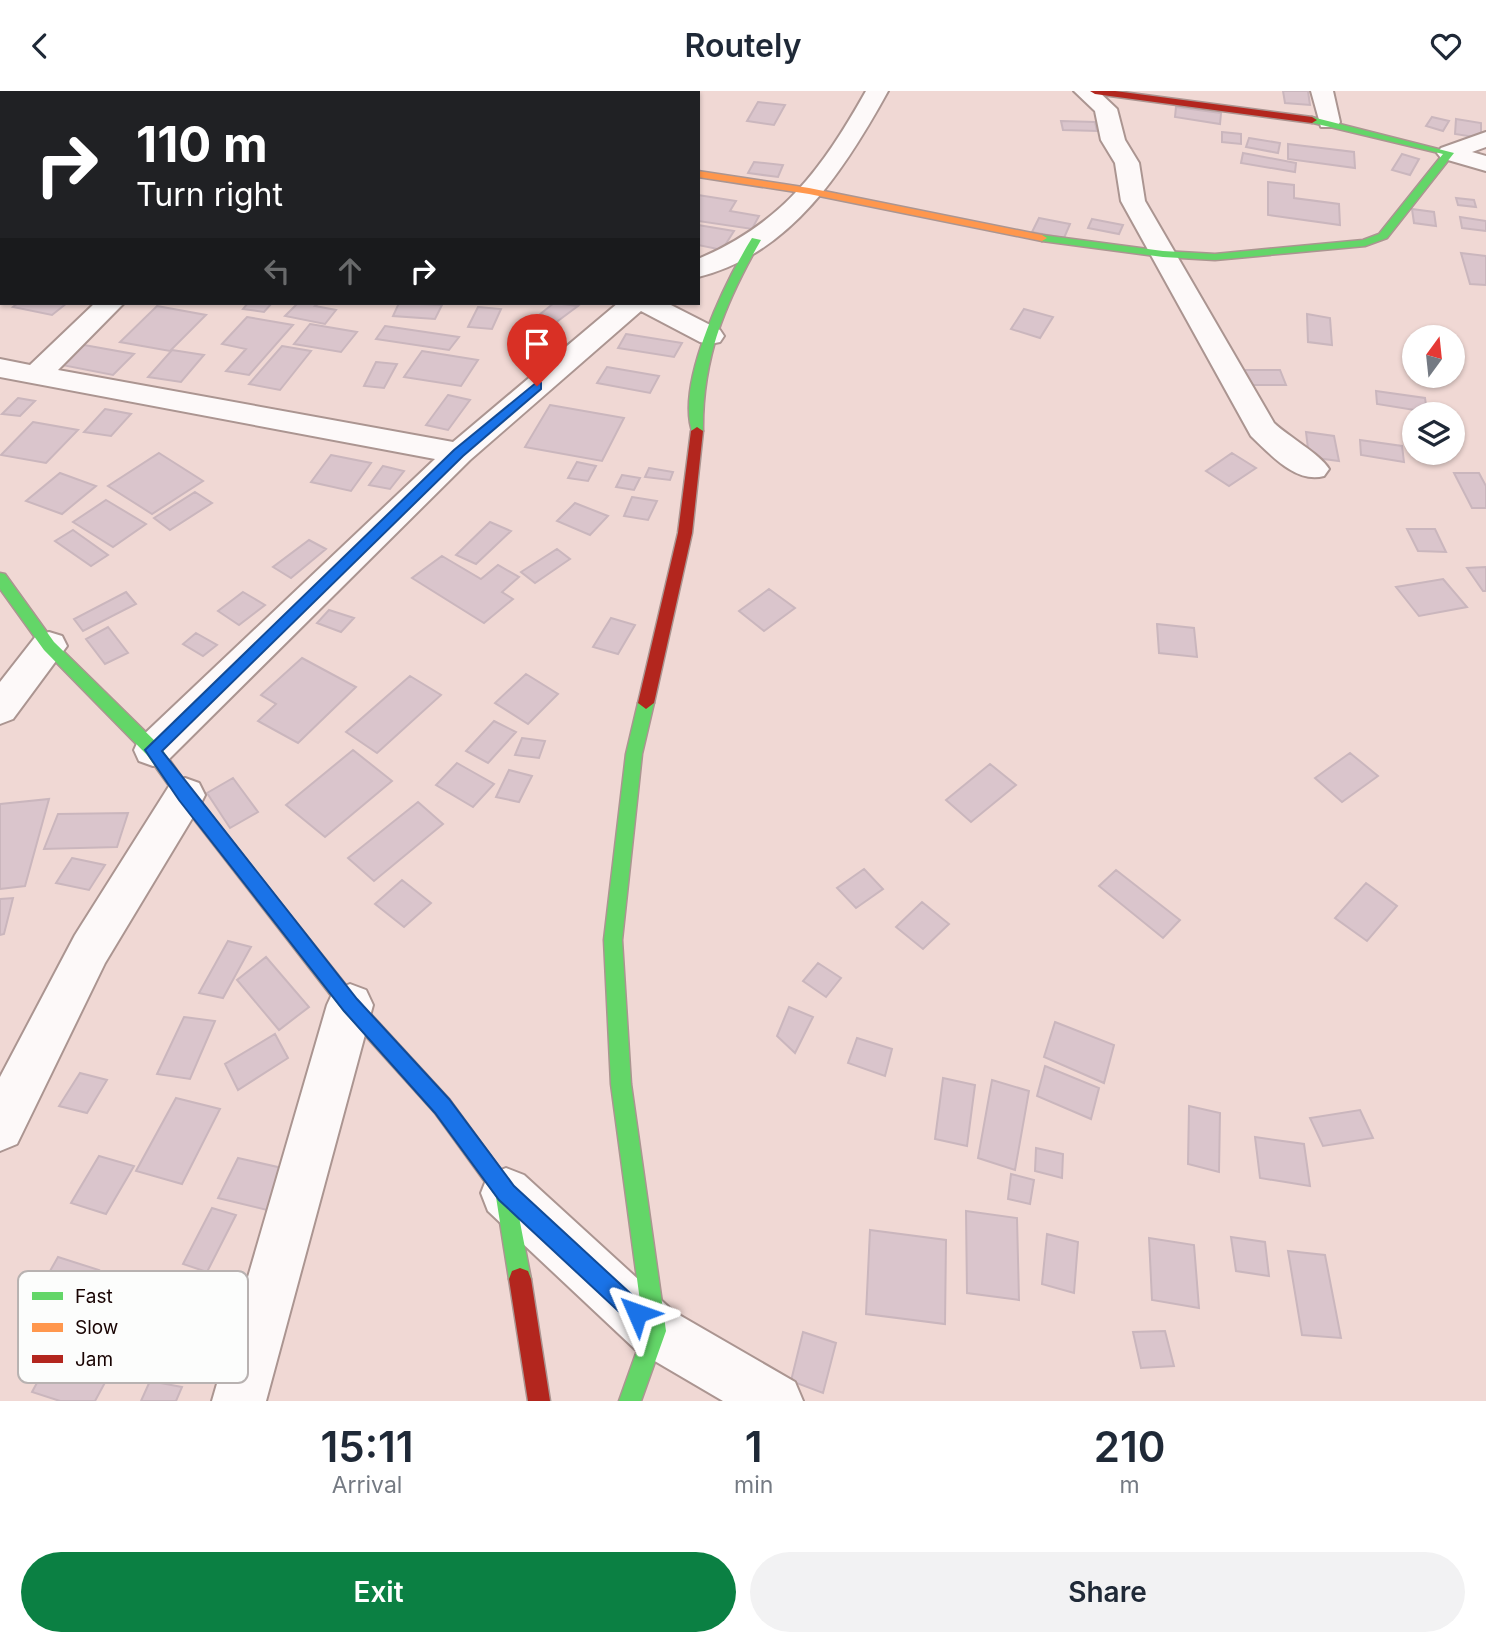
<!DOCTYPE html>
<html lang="en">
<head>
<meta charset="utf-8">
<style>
  :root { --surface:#fff; --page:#f2f2f3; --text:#1f2937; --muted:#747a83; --accent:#0b8043 }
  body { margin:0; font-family:Inter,sans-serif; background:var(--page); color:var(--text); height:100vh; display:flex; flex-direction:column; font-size:26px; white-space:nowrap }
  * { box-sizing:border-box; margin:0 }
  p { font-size:23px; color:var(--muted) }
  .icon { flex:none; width:38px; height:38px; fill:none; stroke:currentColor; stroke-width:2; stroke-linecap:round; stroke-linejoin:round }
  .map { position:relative; height:1310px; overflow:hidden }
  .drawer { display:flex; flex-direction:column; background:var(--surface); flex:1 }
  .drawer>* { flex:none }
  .banner { position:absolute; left:0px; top:0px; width:700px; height:214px; box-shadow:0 2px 5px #0004; background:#202124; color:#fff; overflow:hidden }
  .needle { width:46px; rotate:15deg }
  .controls { position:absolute; left:1402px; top:234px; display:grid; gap:14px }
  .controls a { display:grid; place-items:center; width:63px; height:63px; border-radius:50%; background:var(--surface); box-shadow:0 2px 5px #0004; font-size:35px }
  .pin { position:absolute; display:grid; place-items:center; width:60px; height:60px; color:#fff; margin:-72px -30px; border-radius:50% 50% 50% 0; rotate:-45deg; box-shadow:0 0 7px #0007 }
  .pin .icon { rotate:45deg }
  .me { position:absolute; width:77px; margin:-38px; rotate:313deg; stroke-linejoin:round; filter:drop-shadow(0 0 5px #0008) }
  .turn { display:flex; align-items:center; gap:24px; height:147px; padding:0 21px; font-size:32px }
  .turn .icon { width:91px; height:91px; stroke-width:2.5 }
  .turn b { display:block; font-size:49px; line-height:60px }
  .lanes { display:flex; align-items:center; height:66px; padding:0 21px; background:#0003; justify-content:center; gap:35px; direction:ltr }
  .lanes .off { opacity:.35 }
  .eta { display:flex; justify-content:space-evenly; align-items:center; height:119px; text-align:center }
  .eta b { font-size:42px; font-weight:600; line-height:49px }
  .primary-button { display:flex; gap:14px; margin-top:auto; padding:14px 21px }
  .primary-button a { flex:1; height:80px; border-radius:42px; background:var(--accent); color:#fff; font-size:28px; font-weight:600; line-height:80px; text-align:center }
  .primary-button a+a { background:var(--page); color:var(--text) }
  header { display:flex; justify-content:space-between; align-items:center; height:91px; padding:0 21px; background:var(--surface); font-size:32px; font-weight:600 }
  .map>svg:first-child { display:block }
  .building { fill:#dac5cc; stroke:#cab6bd; stroke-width:2 }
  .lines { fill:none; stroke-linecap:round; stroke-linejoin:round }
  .street-casing { stroke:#ab9591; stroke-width:4 }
  .fast-casing { stroke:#ab9591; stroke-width:3 }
  .slow-casing { stroke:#ab9591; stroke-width:3 }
  .jam-casing { stroke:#ab9591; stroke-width:3 }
  .street { fill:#fdf9f9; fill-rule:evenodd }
  .fast { fill:#63d668; fill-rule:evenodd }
  .slow { fill:#ff974d; fill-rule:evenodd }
  .jam { fill:#b3261e; fill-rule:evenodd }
  .route { fill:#1a73e8; stroke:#114b97; stroke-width:2 }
  .key { fill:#fcfdfc; stroke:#b8b2b1; stroke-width:2 }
  .key-label { font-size:19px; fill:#190403 }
</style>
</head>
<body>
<header><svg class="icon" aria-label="back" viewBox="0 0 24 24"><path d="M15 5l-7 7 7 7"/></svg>Routely<svg class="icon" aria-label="heart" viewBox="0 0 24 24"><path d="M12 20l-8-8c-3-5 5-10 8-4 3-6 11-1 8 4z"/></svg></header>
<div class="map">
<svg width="1486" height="1310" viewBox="0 0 1486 1310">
  <rect width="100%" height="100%" fill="#f0d8d4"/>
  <path class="building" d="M1283,0h25l2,14 -25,-2z
    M758,11l27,3 -11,20 -27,-4z
    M1176,16l45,6 -1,11 -45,-7z
    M1432,26l17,4 -6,10 -17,-5z
    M1456,28l25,4v15l-26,-4z
    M1061,30l34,1 2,9 -34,-1z
    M1222,41l19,2v10l-19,-2z
    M1249,47l31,5 -2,10 -32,-6z
    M1288,53l66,8 1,16 -67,-9z
    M1243,62l53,10 -1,9 -54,-9z
    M1402,63l17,5 -9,16 -18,-5z
    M754,71l29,3 -5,12 -30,-4z
    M1268,91l26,3v13l45,6 1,21 -72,-10z
    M698,104l38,6 -6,10 29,5 -7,13 -54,-8z
    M1456,107l18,2 2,7 -18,-2z
    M1412,118l22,3 2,14 -22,-3z
    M1460,126l26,4v10l-24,-3z
    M1039,127l31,6 -6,14 -32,-6z
    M1092,128l31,6 -4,9 -31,-6z
    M698,134l36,6 -12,19 -24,-5z
    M1461,162l25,3v29l-16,-1z
    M18,212h49l-15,12 -39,-8z
    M248,212h24l-8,9 -21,-3z
    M298,212h21l-4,3 21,4 -11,14 -40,-8z
    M399,212l43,2 -7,14 -42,-3z
    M554,212l24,3 -27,20 -17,-7z
    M157,215l49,9 -36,36 -50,-9z
    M478,216l23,2 -9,20 -24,-2z
    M1024,218l29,8 -13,21 -29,-9z
    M1307,223l23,4 2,27 -24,-3z
    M247,226l46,8 -44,50 -23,-4 20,-22 -24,-5z
    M310,233l47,8 -16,20 -47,-8z
    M385,235l74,11 -10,13 -73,-11z
    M626,243l56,9 -8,14 -56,-9z
    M84,254l50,9 -21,21 -51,-10z
    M282,255l29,5 -31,39 -31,-6z
    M172,259l32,5 -23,27 -33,-5z
    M422,260l56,9 -17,26 -57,-9z
    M376,271l21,2 -13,24 -20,-2z
    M607,276l52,9 -9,17 -53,-10z
    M1237,279h43l6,15h-43z
    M1376,300l49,7 2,14 -50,-8z
    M448,304l22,5 -22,30 -22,-5z
    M18,307l17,3 -15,15 -18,-2z
    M550,314l74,13 -22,43 -77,-14z
    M105,318l26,5 -20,22 -27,-4z
    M33,331l45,8 -32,33 -45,-8z
    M1306,341l28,4 5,25 -30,-4z
    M1360,349l42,6 2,16 -43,-7z
    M159,362l44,28 -51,33 -44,-28z
    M1232,362l24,15 -27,18 -23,-15z
    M331,364l40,8 -20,28 -40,-9z
    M577,371l19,4 -8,15 -20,-3z
    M383,375l21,5 -14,18 -21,-4z
    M649,377l24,4 -3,8 -25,-3z
    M60,382l36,13 -34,28 -36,-13z
    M1454,382h25l7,13v22h-14z
    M622,384l18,3 -6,12 -18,-3z
    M195,401l17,11 -42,27 -16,-12z
    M632,406l25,4 -9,19 -24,-4z
    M106,409l40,24 -33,23 -40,-25z
    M575,412l33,13 -18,19 -33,-14z
    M490,431l21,9 -35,33 -20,-9z
    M1407,438h28l11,23 -28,-1z
    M73,439l35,25 -17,11 -36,-25z
    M309,449l17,9 -35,29 -18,-11z
    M557,458l13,10 -35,24 -14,-11z
    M442,465l39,23 17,-14 21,12 -17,15 11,7 -29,24 -72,-45z
    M1486,476v24h-3l-16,-23z
    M1443,488l24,28 -48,9 -23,-29z
    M769,498l26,19 -31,23 -25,-20z
    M126,501l10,12 -53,27 -9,-12z
    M243,501l22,13 -26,20 -21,-14z
    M329,519l25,8 -13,14 -24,-9z
    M611,527l24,7 -17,29 -25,-7z
    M1157,533l37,4 3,29 -38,-4z
    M108,536l20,26 -23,11 -19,-25z
    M196,542l21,12 -14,11 -20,-12z
    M302,567l54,29 -58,56 -40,-22 18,-17 -15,-9z
    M526,583l32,20 -30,30 -33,-21z
    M410,585l31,19 -64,58 -31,-21z
    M494,630l22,11 -28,31 -22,-12z
    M522,647l23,3 -6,17 -24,-3z
    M353,659l39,31 -67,56 -39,-32z
    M1350,662l28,23 -36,26 -27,-24z
    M457,672l37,21 -21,23 -37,-22z
    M990,673l26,21 -45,37 -25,-22z
    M509,679l23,6 -13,26 -23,-5z
    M233,687l25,34 -28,16 -23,-35z
    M49,708l-24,87 -25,3v-85z
    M418,711l25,22 -69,57 -26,-23z
    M128,722l-11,34 -73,2 14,-35z
    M72,767l33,7 -16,25 -33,-7z
    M864,778l19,20 -27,19 -19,-20z
    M1116,779l64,50 -17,18 -64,-52z
    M402,789l29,23 -27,24 -29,-23z
    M1366,792l31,23 -30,35 -32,-23z
    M13,807l-9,36 -4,1v-36z
    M922,811l27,22 -26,25 -27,-22z
    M228,850l23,6 -28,51 -24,-5z
    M266,866l43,50 -30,23 -42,-50z
    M818,872l23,15 -15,19 -23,-16z
    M789,916l24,10 -18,36 -18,-17z
    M184,926l31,4 -25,58 -33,-5z
    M1055,931l59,23 -10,38 -60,-26z
    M275,943l13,24 -50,32 -13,-26z
    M857,947l35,11 -7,27 -37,-13z
    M1045,975l54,22 -8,31 -54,-23z
    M80,982l27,7 -20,33 -28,-7z
    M943,987l32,7 -8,61 -32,-7z
    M992,989l37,11 -14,79 -37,-12z
    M176,1007l44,11 -38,75 -46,-13z
    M1189,1015l31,7 -1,59 -31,-8z
    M1360,1019l13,28 -50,8 -13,-28z
    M1255,1046l49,7 6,42 -50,-8z
    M1036,1057l27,6 -1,24 -27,-7z
    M99,1065l35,10 -28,48 -35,-11z
    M238,1067l84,19 -18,42 -86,-21z
    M1011,1083l23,6 -4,24 -22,-5z
    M212,1117l24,7 -29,57 -24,-8z
    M966,1120l51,7 2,82 -52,-7z
    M870,1139l76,10 -1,84 -79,-10z
    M1047,1143l31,8 -4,51 -32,-9z
    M1231,1146l34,5 4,34 -33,-5z
    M1149,1147l45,7 5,63 -47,-8z
    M1288,1160l37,4 16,83 -39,-3z
    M58,1166l41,13 -32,58 -42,-13z
    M1165,1240l9,35 -33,2 -8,-36z
    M803,1241l33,11 -13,50 -32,-12z
    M64,1242l58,18 -27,50h-35l-28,-9z
    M150,1290l32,6 -6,14h-35z"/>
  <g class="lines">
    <g class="street-casing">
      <path id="street" d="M127,0h34l1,2h-34z
        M314,0h22l-23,2z
        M866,0h22c-43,78 -97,163 -190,186v-18c85,-36 124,-90 168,-168z
        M1074,0h24l19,18 8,31 14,23 6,38 129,222c15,14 46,31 55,46l-5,7c-28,8 -54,-22 -73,-40l-130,-235 -6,-38 -14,-23 -6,-29z
        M1311,0h22l7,31 -3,5h-16z
        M1486,41v15l-14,5 14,4v15l-45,-13 -4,-5 4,-5z
        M95,212h29l-66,67 395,72 165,-139h49l53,27 4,6 -4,6 -10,2 -10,-2 -59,-31 -171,149 -303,301 -14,5 -14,-5 -5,-11 5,-11 296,-280 -435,-82v-18l30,6z
        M49,541l13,4 5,10 -54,73 -13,5v-42l36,-46z
        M185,687l14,5 6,12 -6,12 -94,156 -88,181 -17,7v-74l75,-142 96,-152z
        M350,893l16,6 7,15 -107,396h-54l115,-396 7,-15z
        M506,1077l18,7 150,137 121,70 8,19h-80l-87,-51 -148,-139 -7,-18 7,-18z"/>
    </g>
    <g class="fast-casing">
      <path id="fast" d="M1312,26l142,36 -67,85 -22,8 -150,14 -52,-3 -121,-16 -5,-3 5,-3 121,16 52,3 148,-14 16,-6 64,-80 -134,-32v-4z
        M752,147l9,2c-36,63 -59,118 -58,191l-6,4 -4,-1c-19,-49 33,-154 59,-196z
        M0,482l5,1 49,68 105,103 32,45 166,209 92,100 64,87 18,93 -3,8 -8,3 -8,-3 -3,-8 -13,-82 -61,-84 -92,-102 -164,-211 -32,-45 -103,-105 -44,-61z
        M646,606l8,6 -12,51 -20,186 9,144 35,247 -25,70h-22l25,-70 -33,-247 -7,-144 22,-186 12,-51z"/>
    </g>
    <g class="slow-casing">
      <path id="slow" d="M698,80l111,17 233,47 5,3 -5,3 -233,-47 -111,-17z"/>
    </g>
    <g class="jam-casing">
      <path id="jam" d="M1090,0h25l197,26 5,3 -5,3 -217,-29z
        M697,336l6,4 -11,102 -38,170 -8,6 -8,-6 40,-170 13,-102z
        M520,1177l8,3 3,8 19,122h-22l-19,-122 3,-8z"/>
    </g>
    <use href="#street" class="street"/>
    <use href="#fast" class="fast"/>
    <use href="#slow" class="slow"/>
    <use href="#jam" class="jam"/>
  </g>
  <path class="route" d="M537,291l4,1v6l-78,67 -301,295 195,248 92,100 65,87 130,120 4,7 -4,8 -7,3 -8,-3 -130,-121 -64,-87 -91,-102 -165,-211 -34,-50 309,-300z"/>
  <rect x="18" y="1180" width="230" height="112" rx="10" class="key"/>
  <rect x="32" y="1201" width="31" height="8" fill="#63d668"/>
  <rect x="32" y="1232" width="31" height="9" fill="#ff974d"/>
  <rect x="32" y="1264" width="31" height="8" fill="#b3261e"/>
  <g class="key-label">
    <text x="75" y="1212">Fast</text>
    <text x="75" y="1243">Slow</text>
    <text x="75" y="1275">Jam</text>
  </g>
</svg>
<div class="controls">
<a><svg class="needle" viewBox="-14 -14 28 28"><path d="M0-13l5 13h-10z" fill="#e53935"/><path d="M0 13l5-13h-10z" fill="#747a83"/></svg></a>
<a><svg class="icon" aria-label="layers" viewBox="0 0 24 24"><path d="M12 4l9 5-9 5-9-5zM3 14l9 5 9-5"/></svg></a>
</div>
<div class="pin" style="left:537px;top:295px;background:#d93025"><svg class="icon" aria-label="arrive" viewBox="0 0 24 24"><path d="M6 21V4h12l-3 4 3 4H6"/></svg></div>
<svg class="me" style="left:637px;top:1222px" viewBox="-20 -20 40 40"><path d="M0-17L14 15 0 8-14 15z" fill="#1a73e8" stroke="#fff" stroke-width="4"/></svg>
<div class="banner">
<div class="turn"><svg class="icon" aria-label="right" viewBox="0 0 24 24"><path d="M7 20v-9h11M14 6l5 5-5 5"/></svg><div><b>110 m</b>Turn right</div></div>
<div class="lanes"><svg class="icon off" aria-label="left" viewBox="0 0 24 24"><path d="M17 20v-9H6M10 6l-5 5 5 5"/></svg><svg class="icon off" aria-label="ahead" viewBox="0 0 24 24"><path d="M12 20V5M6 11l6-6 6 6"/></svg><svg class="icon" aria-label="right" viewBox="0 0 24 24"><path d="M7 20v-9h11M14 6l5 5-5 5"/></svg></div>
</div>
</div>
<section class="drawer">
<div class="eta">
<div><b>15:11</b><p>Arrival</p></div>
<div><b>1</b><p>min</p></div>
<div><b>210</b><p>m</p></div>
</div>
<div class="primary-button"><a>Exit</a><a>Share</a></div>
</section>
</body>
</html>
